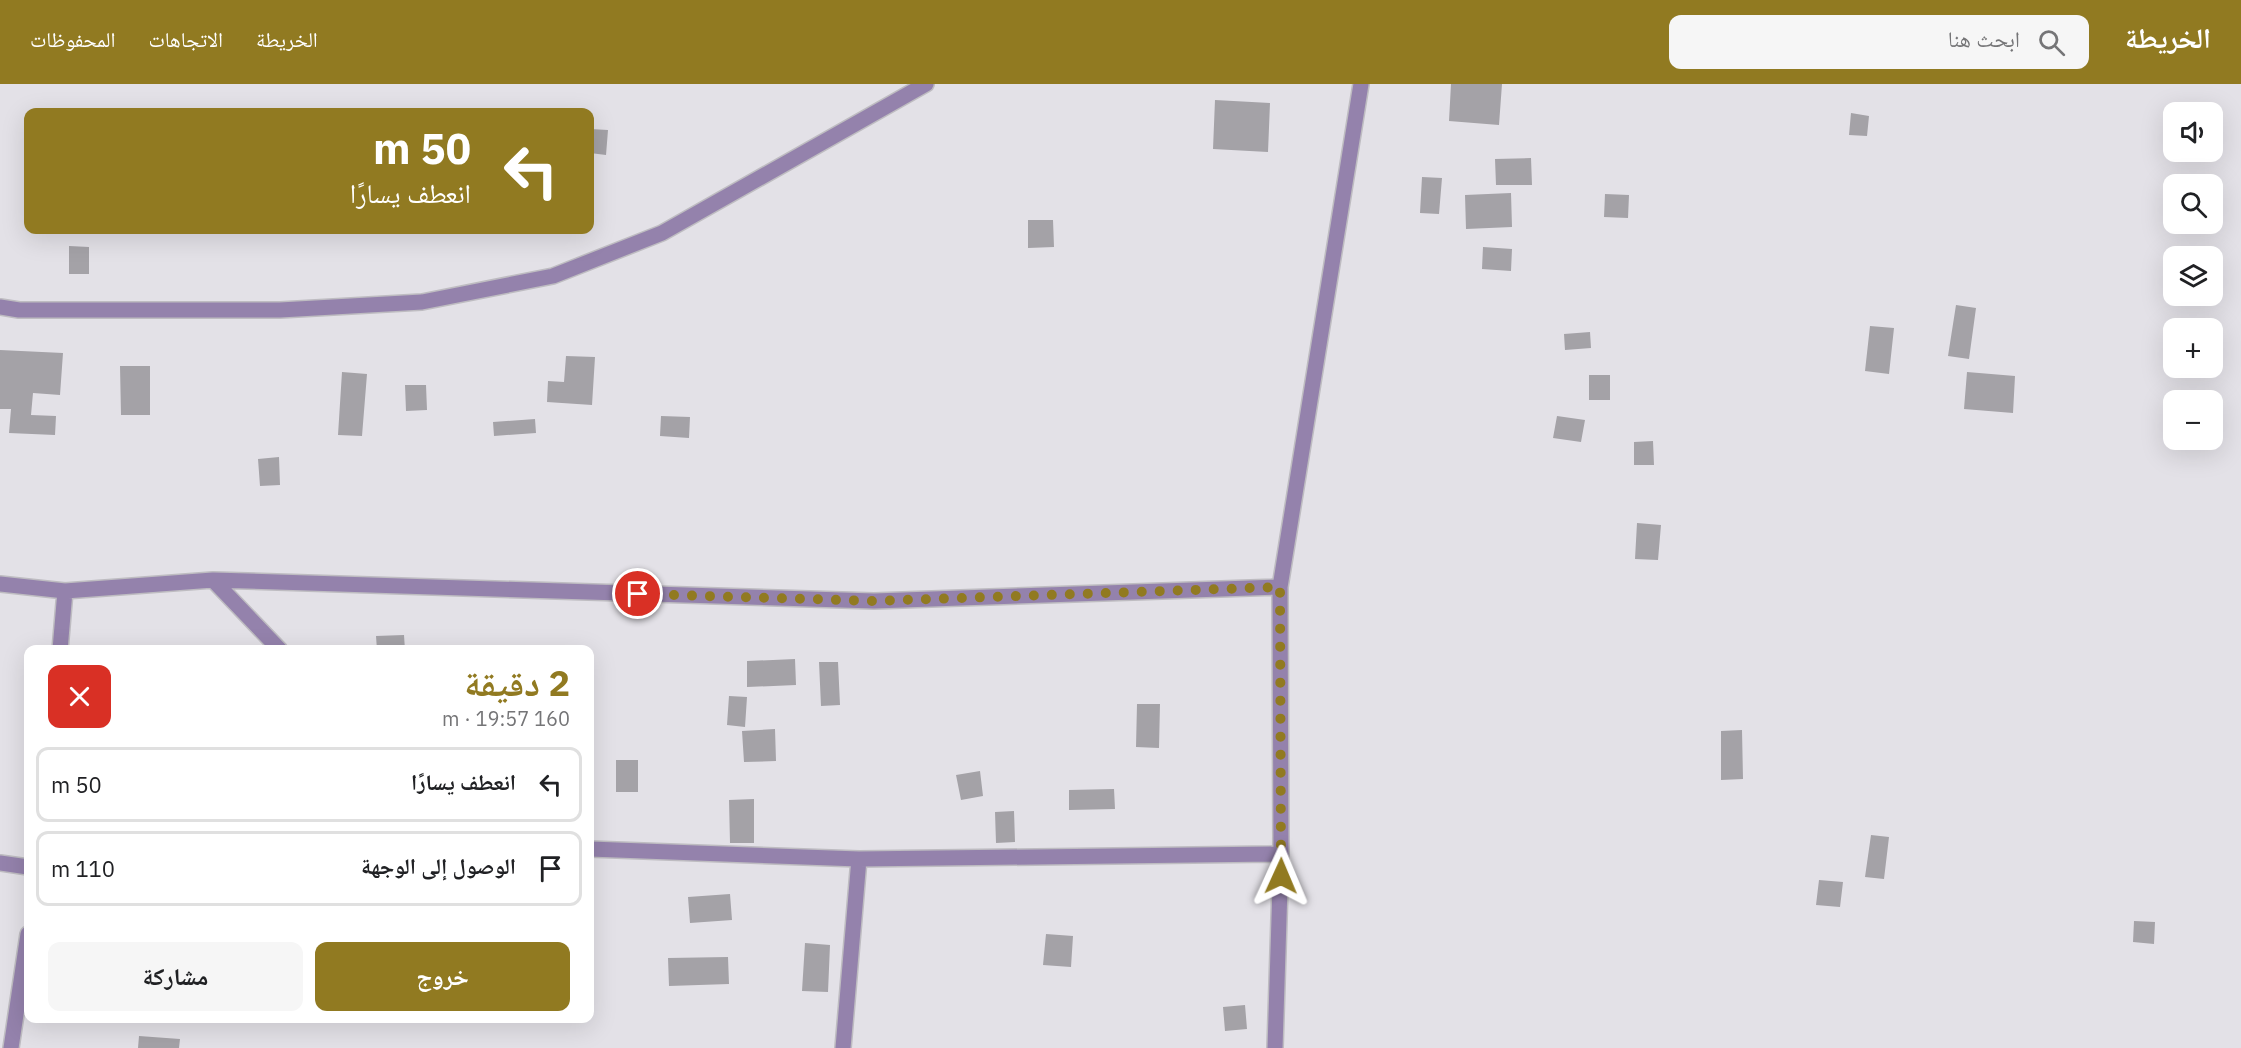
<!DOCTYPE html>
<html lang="ar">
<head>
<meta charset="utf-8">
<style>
  :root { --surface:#fff; --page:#f6f6f6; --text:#202124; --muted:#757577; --line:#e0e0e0; --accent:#917a21 }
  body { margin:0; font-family:"IBM Plex Sans","Noto Naskh Arabic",sans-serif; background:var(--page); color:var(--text); direction:rtl; height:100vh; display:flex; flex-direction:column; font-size:22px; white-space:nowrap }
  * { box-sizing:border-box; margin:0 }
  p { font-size:20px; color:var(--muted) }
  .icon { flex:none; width:33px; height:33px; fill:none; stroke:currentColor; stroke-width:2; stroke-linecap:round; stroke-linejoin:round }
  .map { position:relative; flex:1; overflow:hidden; direction:ltr }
  .sheet { position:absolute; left:24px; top:561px; width:570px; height:378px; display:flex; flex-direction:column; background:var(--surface); border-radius:12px; box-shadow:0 6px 24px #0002; direction:rtl }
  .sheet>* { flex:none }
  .banner { position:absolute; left:24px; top:24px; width:570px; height:126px; border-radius:12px; box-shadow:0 6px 24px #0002; direction:rtl; background:#917a21; color:#fff; overflow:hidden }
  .buttons { position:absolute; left:2163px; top:18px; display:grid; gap:12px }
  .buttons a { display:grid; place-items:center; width:60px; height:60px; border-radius:12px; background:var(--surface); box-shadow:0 6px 24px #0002; font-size:30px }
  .pin { position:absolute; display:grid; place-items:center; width:51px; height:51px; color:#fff; margin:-26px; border:3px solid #fff; border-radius:50%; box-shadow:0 2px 6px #0007 }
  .me { position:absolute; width:66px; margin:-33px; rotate:1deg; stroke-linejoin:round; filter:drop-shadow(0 0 4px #0008) }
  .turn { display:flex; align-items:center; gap:21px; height:126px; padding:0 24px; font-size:27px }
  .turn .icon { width:78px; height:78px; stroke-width:2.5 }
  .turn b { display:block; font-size:42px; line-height:51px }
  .round { display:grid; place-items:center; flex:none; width:63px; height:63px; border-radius:12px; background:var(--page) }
  .summary { display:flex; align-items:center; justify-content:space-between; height:102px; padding:0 24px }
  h1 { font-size:36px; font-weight:700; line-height:45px; color:var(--accent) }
  .cta { display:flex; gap:12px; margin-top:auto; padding:12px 24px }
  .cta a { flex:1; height:69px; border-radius:12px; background:var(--accent); color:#fff; font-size:24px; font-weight:700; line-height:69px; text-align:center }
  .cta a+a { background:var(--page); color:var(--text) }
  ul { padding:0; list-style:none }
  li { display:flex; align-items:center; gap:18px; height:75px; margin:0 12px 9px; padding:0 12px; border:3px solid var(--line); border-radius:12px }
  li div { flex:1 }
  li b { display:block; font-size:22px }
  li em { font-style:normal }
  header { display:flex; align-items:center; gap:36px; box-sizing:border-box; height:84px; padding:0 30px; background:var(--accent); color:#fff }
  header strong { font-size:28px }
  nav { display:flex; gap:33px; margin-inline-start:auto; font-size:21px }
  .search { width:420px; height:54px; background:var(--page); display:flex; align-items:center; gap:15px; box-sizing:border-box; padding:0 21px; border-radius:12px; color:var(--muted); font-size:22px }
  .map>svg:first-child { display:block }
  .building { fill:#a4a2a7 }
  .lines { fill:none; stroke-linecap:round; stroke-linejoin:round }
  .street-casing { stroke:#bebcc1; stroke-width:18 }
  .street { stroke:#9482ac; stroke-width:15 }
  .route { stroke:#917a21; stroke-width:10; stroke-dasharray:0 18 }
</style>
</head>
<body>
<header>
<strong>الخريطة</strong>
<div class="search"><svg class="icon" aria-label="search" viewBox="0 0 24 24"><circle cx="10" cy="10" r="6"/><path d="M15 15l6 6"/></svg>ابحث هنا</div>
<nav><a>الخريطة</a><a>الاتجاهات</a><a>المحفوظات</a></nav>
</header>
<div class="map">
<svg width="2241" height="964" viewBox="0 0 2241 964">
  <rect width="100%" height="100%" fill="#e3e1e7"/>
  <path class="building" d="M1451,0h51l-3,41 -50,-4z
    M1215,16l55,3 -2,49 -55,-3z
    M1851,29l18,3 -2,20 -18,-1z
    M590,45l18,1 -2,25 -16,-2z
    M1531,74l1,27h-36l-1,-26z
    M1422,93l20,1 -3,36 -19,-1z
    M1511,109l1,34 -46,2 -1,-34z
    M1605,110l24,1 -1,23 -24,-1z
    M1028,136h25l1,27 -26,1z
    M69,162l20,1v27h-20z
    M1483,163l29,2 -1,22 -29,-2z
    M1956,221l20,3 -7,51 -21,-3z
    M1870,242l24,2 -5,46 -24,-3z
    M1590,248l1,16 -26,2 -1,-16z
    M0,266l63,3 -3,42 -27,-2 -2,22 25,1 -1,19 -46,-2 2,-24h-11z
    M566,272l29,1 -3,48 -45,-3 1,-21 16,1z
    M120,282h30v49h-29z
    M342,288l25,2 -5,62 -24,-1z
    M1967,288l48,4 -2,37 -49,-4z
    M1589,291h21v25h-21z
    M405,301h21l1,25 -21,1z
    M661,332l29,1 -1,21 -29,-2z
    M1557,332l28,4 -4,22 -28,-4z
    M535,335l1,14 -42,3 -1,-14z
    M1653,357l1,24h-20v-23z
    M279,373l1,28 -20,1 -2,-27z
    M1637,439l24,2 -3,35 -23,-1z
    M404,551l1,15h-28l-1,-14z
    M795,575l1,26 -49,2v-26z
    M819,578h19l2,43 -19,1z
    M729,612l18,1 -2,30 -18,-2z
    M1137,620h23l-1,44 -23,-1z
    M775,645l1,32 -32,1 -2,-31z
    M1742,646l1,49 -22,1v-49z
    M616,676h22v32h-22z
    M980,687l3,25 -22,4 -5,-25z
    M1114,705l1,20 -46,1v-20z
    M754,715v44h-24l-1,-43z
    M1014,727l1,31 -19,1 -1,-31z
    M1871,751l18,2 -5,42 -19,-2z
    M1819,796l24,2 -3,25 -24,-2z
    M730,810l2,26 -42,3 -2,-26z
    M2134,837l21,1 -1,22 -21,-2z
    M1046,850l27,2 -2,31 -28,-2z
    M805,859l25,2 -2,47 -26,-1z
    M728,873l1,27 -60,2 -1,-28z
    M1245,921l2,24 -22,2 -2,-24z
    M139,952l41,3 -1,9h-41z"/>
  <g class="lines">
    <g class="street-casing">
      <path id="street" d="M0,223l19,3h261l142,-8 131,-26 109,-43 264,-149
        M213,496l67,70
        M0,500l65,7 148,-11 661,21 406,-14
        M60,566l5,-59
        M590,765l269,10 422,-5
        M0,779l28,4
        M11,964l17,-114
        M843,964l16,-189
        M1275,964l6,-194 -1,-267 81,-503"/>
    </g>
    <use href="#street" class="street"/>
  </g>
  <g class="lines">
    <path class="route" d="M638,510l236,7 406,-14 1,289"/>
  </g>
</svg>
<div class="buttons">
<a><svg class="icon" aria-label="sound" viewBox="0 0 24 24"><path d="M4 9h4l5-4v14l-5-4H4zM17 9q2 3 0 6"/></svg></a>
<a><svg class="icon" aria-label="search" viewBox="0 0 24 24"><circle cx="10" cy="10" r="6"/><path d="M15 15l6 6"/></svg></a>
<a><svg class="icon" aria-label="layers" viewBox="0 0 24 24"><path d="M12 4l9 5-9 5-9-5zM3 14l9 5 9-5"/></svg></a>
<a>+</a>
<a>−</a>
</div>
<div class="pin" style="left:638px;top:510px;background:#d93025"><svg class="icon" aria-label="arrive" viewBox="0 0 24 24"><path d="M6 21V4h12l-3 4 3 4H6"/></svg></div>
<svg class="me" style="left:1281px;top:792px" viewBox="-20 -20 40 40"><path d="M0-17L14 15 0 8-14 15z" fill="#917a21" stroke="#fff" stroke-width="4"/></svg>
<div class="banner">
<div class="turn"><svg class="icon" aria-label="left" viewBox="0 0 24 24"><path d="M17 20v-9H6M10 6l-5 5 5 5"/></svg><div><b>50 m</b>انعطف يسارًا</div></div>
</div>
<section class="sheet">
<div class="summary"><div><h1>2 دقيقة</h1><p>160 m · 19:57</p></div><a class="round" style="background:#d93025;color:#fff"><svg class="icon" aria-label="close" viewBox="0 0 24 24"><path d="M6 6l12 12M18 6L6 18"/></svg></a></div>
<ul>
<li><svg class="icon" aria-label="left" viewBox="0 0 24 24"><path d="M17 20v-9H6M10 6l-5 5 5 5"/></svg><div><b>انعطف يسارًا</b></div><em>50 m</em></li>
<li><svg class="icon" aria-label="arrive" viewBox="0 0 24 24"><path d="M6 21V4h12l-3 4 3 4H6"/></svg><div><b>الوصول إلى الوجهة</b></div><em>110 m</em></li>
</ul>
<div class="cta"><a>خروج</a><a>مشاركة</a></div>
</section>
</div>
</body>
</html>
